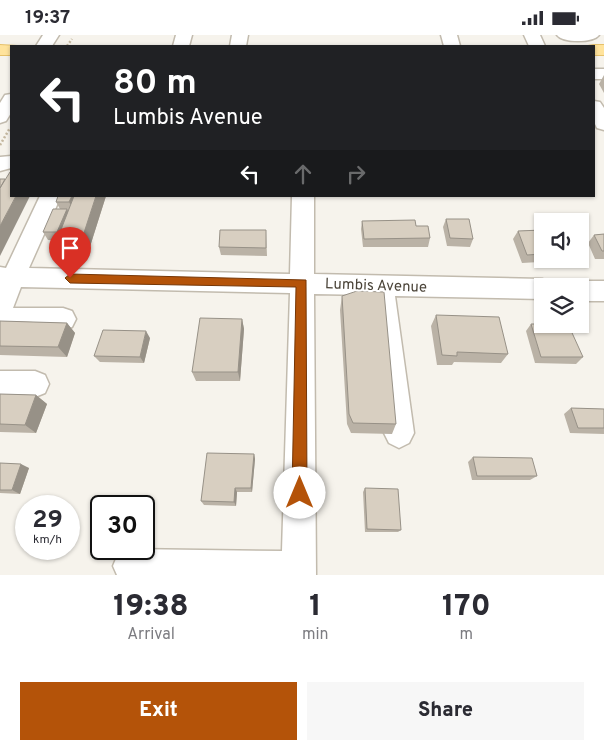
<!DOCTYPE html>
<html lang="en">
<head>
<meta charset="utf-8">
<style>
  :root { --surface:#fff; --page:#f7f7f7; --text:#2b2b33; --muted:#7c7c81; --accent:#b45309 }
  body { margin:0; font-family:Overpass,sans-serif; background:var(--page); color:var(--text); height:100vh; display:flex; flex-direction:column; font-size:19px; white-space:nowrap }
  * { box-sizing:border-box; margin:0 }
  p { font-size:16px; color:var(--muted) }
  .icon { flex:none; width:28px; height:28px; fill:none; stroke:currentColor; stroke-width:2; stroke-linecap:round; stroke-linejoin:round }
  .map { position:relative; height:540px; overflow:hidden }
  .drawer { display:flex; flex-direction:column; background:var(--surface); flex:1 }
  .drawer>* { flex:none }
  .guide { position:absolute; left:10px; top:10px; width:585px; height:152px; border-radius:0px; box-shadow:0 1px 4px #0004; background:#202124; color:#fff; overflow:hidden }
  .controls { position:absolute; left:534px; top:178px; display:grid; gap:10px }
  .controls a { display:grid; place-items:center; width:55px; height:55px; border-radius:0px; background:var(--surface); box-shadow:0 1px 4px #0004; font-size:25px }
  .speed { position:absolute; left:15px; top:460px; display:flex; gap:10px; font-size:25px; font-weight:700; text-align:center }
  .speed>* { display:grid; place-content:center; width:65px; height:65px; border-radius:50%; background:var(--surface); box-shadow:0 1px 4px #0004; line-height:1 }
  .speed small { font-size:12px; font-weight:400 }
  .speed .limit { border:2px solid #111; border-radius:8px; background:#fff; color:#111 }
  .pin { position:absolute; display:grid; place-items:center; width:42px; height:42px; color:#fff; margin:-51px -21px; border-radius:50% 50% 50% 0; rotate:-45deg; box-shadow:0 0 5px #0007 }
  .pin .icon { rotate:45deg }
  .me { position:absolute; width:55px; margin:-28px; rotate:0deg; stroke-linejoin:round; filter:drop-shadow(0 0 4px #0008) }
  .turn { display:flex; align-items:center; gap:18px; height:105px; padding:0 20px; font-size:22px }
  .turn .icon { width:65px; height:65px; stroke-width:2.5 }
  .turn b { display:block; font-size:35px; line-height:42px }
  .lanes { display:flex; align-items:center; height:48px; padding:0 20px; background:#0003; justify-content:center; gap:25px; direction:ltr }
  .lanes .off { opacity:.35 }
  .eta { display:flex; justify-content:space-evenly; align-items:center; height:85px; text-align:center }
  .eta b { font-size:30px; font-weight:800; line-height:35px }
  .action { display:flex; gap:10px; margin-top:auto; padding:10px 20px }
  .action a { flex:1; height:58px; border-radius:0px; background:var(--accent); color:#fff; font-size:20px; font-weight:800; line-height:58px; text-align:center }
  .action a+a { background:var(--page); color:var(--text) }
  .status { display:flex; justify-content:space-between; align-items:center; height:35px; padding:0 25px; background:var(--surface); direction:ltr }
  .status svg { height:14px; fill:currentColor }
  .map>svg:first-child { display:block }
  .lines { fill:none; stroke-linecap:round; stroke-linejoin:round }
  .minor-casing { stroke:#c2bbae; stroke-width:3 }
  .major-casing { stroke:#e6c16a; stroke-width:2 }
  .path { stroke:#c4b79f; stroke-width:2.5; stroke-dasharray:2 2; stroke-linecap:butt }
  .minor { fill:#fff; fill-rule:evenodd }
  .major { fill:#ffe39c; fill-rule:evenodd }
  .wall { fill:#bab2a6 }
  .shaded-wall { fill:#979187 }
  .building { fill:#d8cfc1; stroke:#979187 }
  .route { fill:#b45309; stroke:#753606 }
  .labels { text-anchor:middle; stroke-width:4; stroke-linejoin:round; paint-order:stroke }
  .street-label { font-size:15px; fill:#4b4439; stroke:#fff }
</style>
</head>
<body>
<div class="status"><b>19:37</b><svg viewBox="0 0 49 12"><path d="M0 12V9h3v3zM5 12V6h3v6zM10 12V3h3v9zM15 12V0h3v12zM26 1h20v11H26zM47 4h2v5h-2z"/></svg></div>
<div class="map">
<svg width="604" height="540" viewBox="0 0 604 540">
  <rect width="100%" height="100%" fill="#f6f3ec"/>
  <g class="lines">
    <g class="minor-casing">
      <path id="minor" d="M43,0h16l-7,11h-16z
        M176,0h16l-3,11h-16z
        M232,0h16l-2,11h-16z
        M441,0h16l3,11h-16z
        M524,0h16l5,11h-16z
        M557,0h42c-6,8 -36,8 -42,0z
        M594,34h10v10h-10z
        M11,59v19l-5,8 -6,2v-20l5,-8z
        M594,66l6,1 4,6v22l-7,-2 -3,-6z
        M11,121v12l-11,3v-14z
        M40,161h21l-32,72 261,6 2,-78h22v78l228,5 9,3 2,4h-11v13l-147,-3 19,137 -5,10 -10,5 -10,-5 -5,-10 -13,-138 -57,-1 2,281h-199l-4,-9 5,-12 12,-5 152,2 8,-258 -269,-6 -8,21h50l9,3 4,8 -4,8 -9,3h-63v-63l6,1z
        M580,246h24v20h-24v-15h-10z
        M0,336h35l10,4 4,9 -4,9 -10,4h-35z"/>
    </g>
    <g class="major-casing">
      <path id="major" d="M0,10l17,1h-6v9h-11z
        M594,10h10v10h-10v-9h-6z"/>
    </g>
    <path class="path" d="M67,11l5,-7
      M0,110l10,-17"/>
    <use href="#minor" class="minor"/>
    <use href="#major" class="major"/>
  </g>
  <path class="wall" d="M604,40v18l-5,-9z
    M58,161h48l-19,60 -24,1 -8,-12 2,-5h-9l-5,-8 17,-23 -4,-7z
    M446,184l27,20 -3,8 -23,-1 -4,-19z
    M362,186l54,5 14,12 -2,9h-65l-2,-18z
    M266,195l1,26 -46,-1 -2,-8z
    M542,195v29h17l-2,2 -35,2 -9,-24 5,-8z
    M604,199v25h-9l-7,-16 6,-8z
    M342,261l54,128 -4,10 -41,-1 -4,-9 -7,-114z
    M436,280l72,39 -7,9 -47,-1 -2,3h-15l-6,-39z
    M242,284l2,10 -4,52h-44l-4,-9z
    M0,286l67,2 8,10 -8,24 -67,-2z
    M531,289l52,33 -7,7 -41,-1 -9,-32z
    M150,303l-6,25 -44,-1 -6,-6z
    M0,359l36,1 11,9 -11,29 -36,-1z
    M571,373l33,1v25l-34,-1 -6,-19z
    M254,419l1,5 -3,33h-15l-1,14 -32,-1 -3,-4z
    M473,422l64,19 -7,4h-58l-4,-18z
    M0,428l29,5 -9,26 -20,-1z
    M365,453l36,42 -3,2h-33l-2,-40z"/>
  <path class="shaded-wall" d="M16,161h14l-30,60v-30z
    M72,161h8l-6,15 -5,-9z
    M96,161h10l-19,60 -7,-11z
    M67,174l4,9 -9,22 -5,-8z
    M242,284l2,10 -4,52 -2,-9z
    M67,288l8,10 -8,24 -9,-10z
    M146,296l4,7 -6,25 -4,-6z
    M36,360l11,9 -11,29 -11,-8z
    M254,419l1,5 -3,33 -1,-4z
    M21,429l8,4 -9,26 -8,-4z
    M235,453l2,4 -1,14 -2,-4z"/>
  <path class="building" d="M10,137h1v24h5l-16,30v-38z
    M0,144h5l-5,9z
    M58,161h14l-3,6h-13z
    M74,161h22l-16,49h-25z
    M53,174h14l-10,23h-14z
    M446,184h23l4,20 -23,-1z
    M415,185l1,6h12l2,12 -66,1 -2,-18z
    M220,195h46v18l-47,-1z
    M542,195v24l-15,1 -9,-24z
    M604,199v17h-2l-8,-16z
    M357,256l27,1 12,132 -43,-1 -4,-9 -7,-118z
    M436,280l63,2 9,37 -51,-2v4l-15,-1z
    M200,283l42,1 -4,53h-46z
    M0,286l67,2 -9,24 -58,-1z
    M531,289h37l15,33h-42z
    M103,295l43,1 -6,26 -46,-1z
    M0,359l36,1 -11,30 -25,-1z
    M571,373l33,1v19h-26z
    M207,418l47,1 -3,34h-16l-1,14 -33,-1z
    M473,422l59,1 5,18h-60z
    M0,428l21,1 -9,26h-12z
    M365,453l33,1 3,41 -34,-1z"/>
  <path class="route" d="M70,239l236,6 1,213 -2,5 -5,2 -5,-2 -3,-5 4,-206 -226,-4 -5,-5z"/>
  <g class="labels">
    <g class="street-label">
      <text transform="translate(376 250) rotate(2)" y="5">Lumbis Avenue</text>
    </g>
  </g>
</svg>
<div class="controls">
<a><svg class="icon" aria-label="sound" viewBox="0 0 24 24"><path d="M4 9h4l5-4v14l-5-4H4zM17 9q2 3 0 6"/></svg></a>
<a><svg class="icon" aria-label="layers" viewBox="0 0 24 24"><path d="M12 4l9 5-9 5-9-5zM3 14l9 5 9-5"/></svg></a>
</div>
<div class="speed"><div>29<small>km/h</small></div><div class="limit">30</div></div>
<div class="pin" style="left:70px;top:243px;background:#d93025"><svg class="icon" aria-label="arrive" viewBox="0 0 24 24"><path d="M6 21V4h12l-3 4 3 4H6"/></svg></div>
<svg class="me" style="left:300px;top:458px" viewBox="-20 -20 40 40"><circle r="19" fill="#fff"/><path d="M0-13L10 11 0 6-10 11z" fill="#b45309"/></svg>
<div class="guide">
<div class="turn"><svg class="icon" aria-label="left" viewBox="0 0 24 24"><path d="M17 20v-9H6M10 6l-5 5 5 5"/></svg><div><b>80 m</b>Lumbis Avenue</div></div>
<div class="lanes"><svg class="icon" aria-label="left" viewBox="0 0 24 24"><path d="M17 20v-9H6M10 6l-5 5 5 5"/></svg><svg class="icon off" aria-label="ahead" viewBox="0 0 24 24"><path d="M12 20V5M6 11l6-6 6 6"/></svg><svg class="icon off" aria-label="right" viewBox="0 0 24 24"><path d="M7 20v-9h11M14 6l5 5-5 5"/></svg></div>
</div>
</div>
<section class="drawer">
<div class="eta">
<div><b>19:38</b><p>Arrival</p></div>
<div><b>1</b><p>min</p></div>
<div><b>170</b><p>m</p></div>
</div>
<div class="action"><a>Exit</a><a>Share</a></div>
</section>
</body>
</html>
